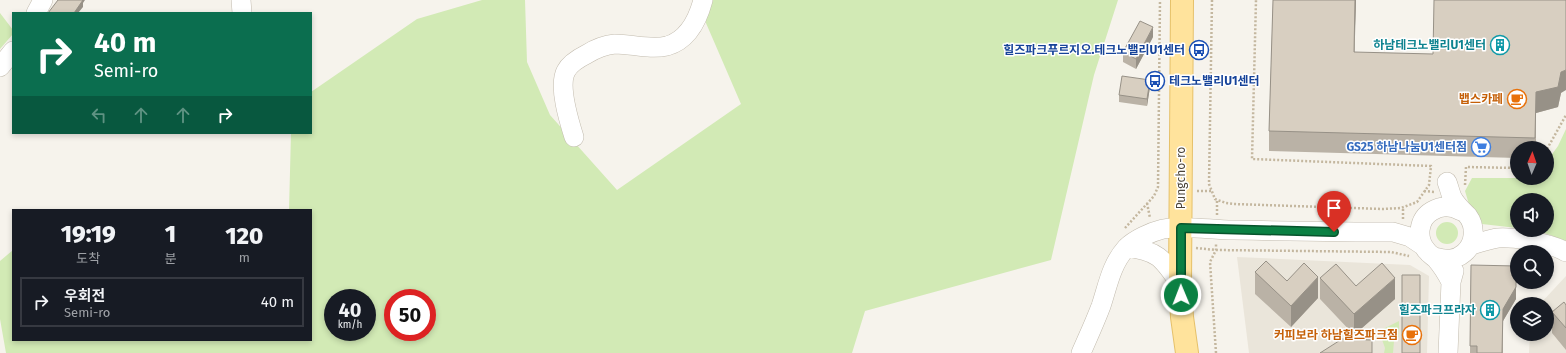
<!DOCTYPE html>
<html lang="ko">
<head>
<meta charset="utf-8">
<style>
  :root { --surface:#171b24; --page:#242831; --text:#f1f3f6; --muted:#9ea1a6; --line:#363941 }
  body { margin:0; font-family:"Fira Sans","Noto Sans KR",sans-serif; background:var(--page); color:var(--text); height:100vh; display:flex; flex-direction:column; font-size:15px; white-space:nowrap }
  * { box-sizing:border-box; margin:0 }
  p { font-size:13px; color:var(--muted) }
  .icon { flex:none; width:22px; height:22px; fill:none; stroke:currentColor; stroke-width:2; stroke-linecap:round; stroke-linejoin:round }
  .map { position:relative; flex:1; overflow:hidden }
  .sheet { position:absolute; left:12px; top:209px; width:300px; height:132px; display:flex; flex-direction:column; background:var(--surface); border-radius:0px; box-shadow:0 2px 6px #0003 }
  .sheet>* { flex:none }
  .guide { position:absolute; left:12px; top:12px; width:300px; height:122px; border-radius:0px; box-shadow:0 2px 6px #0003; background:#0b6e4f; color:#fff; overflow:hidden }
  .needle { width:26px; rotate:2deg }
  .controls { position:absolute; left:1510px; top:141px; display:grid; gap:8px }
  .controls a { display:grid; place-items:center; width:44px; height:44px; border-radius:50%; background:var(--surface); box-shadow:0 2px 6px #0003; font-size:20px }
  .speed { position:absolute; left:324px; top:289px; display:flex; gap:8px; font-size:20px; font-weight:700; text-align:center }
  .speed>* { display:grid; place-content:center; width:52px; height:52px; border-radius:50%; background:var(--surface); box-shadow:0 2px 6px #0003; line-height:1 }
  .speed small { font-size:10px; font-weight:400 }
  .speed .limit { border:6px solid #d22; background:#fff; color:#111 }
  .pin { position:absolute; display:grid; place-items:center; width:34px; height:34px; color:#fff; margin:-41px -17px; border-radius:50% 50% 50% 0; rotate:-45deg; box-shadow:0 0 4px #0007 }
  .pin .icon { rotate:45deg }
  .me { position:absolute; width:44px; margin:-22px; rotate:359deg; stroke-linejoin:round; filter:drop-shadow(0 0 3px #0008) }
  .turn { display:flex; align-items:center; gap:14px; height:84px; padding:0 16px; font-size:18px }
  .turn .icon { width:52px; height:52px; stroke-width:2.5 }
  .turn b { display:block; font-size:28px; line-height:34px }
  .lanes { display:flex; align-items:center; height:38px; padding:0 16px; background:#0003; justify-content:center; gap:20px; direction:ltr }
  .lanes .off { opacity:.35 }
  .eta { display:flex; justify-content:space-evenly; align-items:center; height:68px; text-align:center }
  .eta b { font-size:24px; font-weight:800; line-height:28px }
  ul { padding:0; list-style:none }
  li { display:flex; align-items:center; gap:12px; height:50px; margin:0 8px 6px; padding:0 8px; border:2px solid var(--line); border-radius:0px }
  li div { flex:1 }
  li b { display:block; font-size:15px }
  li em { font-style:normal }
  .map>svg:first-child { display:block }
  .residential { fill:#eae5da }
  .green { fill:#d2eab5; fill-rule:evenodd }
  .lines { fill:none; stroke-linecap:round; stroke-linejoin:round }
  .minor-casing { stroke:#c2bbae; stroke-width:20 }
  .major-casing { stroke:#e6c16a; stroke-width:24 }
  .path { stroke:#c4b79f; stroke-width:2.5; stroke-dasharray:2 2; stroke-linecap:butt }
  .minor { stroke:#fff; stroke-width:19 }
  .major { stroke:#ffe39c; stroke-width:22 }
  .wall { fill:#bab2a6 }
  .shaded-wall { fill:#979187 }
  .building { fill:#d8cfc1; stroke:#979187 }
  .route-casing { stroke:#07532c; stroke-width:10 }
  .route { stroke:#0b8043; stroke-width:7 }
  .labels { text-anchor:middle; stroke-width:3; stroke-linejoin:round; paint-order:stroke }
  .culture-label { font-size:12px; font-weight:bold; fill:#0d838f; stroke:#fff; text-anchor:end }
  .transit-label { font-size:12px; font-weight:bold; fill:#164399; stroke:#fff; text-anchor:end }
  .food-label { font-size:12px; font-weight:bold; fill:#c56008; stroke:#fff; text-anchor:end }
  .shop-label { font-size:12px; font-weight:bold; fill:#366cbe; stroke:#fff; text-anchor:end }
  .street-label { font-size:12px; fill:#4b4439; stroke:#fff }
</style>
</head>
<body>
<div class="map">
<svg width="1566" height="353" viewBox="0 0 1566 353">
  <rect width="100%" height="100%" fill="#f6f3ec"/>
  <path class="residential" d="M1237,257l173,8 19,11 -2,77h-178z
    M1566,276v77h-37l1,-19h17v-30h-7z"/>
  <path class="green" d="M482,0h43l2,62 23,53 67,75 124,-86 -45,-104h422l-24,75 -43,185 -186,51 -13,42h-846l-6,-34v-58l13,-11v90h298v-130h-22l2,-77h20v-41l106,-73zM333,298h34v34h-34zM393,298h34v34h-34z
    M0,13l13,17v4l-13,15z
    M1566,129v112l-24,-9 -14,-2h19v-30h-30v28l-35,-4 -11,-13 -6,-20 7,-13h75v-17l11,-15z
    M1436 233a11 11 0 1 1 22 0a11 11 0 1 1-22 0Z
    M1399,321v16l-5,4 -1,12h-9l1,-5 -6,-17z"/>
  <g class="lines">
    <g class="minor-casing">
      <path id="minor" d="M241,0l1,13
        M36,13l7,-13
        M0,67l13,-16
        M574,137c-5,-16 -16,-51 -8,-66 4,-8 13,-13 21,-17 8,-5 18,-9 28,-10 17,0 35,6 52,2 21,-6 31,-27 36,-46
        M1471,245c9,-2 18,-6 27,-7 18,-1 53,5 68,14
        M1127,247c32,4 36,12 53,37
        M1435,257c10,3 20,4 29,-4 11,-9 12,-26 4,-37 -6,-6 -12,-11 -16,-19 -2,-5 -3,-10 -5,-15
        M1451,282c-4,-8 -9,-16 -15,-23 -3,-3 -7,-5 -9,-8 -11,-12 -9,-32 5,-40 10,-6 19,-5 29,0
        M1081,353c7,-16 14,-31 20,-47 7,-21 10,-41 25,-58 9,-9 25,-16 37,-19 23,-4 48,1 70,1 53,1 107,2 160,2l17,5 12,8
        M1448,353l3,-71 3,-11"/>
    </g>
    <g class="major-casing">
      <path id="major" d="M1182,0l-2,284 2,33 5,36"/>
    </g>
    <path class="path" d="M1212,0l-3,184 6,15 11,4 8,1 149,5 18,-1 16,-6 12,-17 2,-19 -179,-7 4,-159
      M1547,149l19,-34
      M1465,185l1,-18 51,1
      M1197,191h14
      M1424,191l11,1
      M1147,203l3,15
      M1217,215v-15
      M1403,219v-11
      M1125,228l29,-32 4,-9 2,-187
      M1196,248l20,2 175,2 18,4
      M1216,353l-6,-91 6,-12v-6"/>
    <use href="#minor" class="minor"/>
    <use href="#major" class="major"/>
  </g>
  <path class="wall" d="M1273,0h83l-2,52 207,41 -3,14 -22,6v35h-19v10l-248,-7v-20z
    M1153,37l-17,32 -13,-7v-10z
    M1150,87l-3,19 -28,-4v-7z
    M1471,265l45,34 -13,22v32h-33z
    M1255,272l32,9 31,17 -27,29 -36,-33z
    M1320,278l36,8 39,13 -41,36 -34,-36z
    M1566,305v45l-14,-17v-21z"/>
  <path class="shaded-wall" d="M81,0h4l-2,3v4l-5,6h-4z
    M1355,0h1l-2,73v-21z
    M1153,27v10l-17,32v-10z
    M1566,70v20l-5,3 -3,14 -22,6 -1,35 1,-56 25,-20z
    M1150,80v7l-3,19v-7z
    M1516,266v33l-13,22v-12z
    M1318,277v21l-27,29v-21z
    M1395,278v21l-41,36v-21z"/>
  <path class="building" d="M58,0h25l-9,13h-26z
    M1273,0h82l-1,52 79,2 1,-54h132v70l-5,2 -3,15 -22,5 -1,46 -266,-7z
    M1140,21l13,6 -17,32 -13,-7z
    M1122,76l28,4 -3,19 -28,-4z
    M1266,261l21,20 17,-18 14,14 -27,29 -36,-34z
    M1382,263l13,15 -41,36 -34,-36 16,-14 20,22z
    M1471,265l45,1v21l-13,22 -1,44h-25v-7h-7z
    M1402,275h18v78h-18z
    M1564,302l2,3v23l-14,-16z
    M1342,339l30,1v13h-52z"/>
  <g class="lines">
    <g class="route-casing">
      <path id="route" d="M1181,295v-67l153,4"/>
    </g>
    <use href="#route" class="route"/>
  </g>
  <defs>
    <g id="building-ring" transform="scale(1)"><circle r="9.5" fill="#fff" stroke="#0f9aa8" stroke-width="1.5"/><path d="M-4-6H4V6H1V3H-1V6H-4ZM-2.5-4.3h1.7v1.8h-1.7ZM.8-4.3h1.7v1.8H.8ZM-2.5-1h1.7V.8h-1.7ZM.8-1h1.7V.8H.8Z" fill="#0f9aa8"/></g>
    <g id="bus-ring" transform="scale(1)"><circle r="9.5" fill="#fff" stroke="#1a4fb4" stroke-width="1.5"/><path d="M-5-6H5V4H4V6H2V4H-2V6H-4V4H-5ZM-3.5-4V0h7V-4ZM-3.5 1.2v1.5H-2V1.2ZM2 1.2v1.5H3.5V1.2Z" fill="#1a4fb4"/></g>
    <g id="cafe-ring" transform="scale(1)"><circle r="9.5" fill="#fff" stroke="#e8710a" stroke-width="1.5"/><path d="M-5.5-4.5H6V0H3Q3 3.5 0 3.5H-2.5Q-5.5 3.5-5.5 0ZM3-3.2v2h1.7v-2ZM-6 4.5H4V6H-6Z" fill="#e8710a"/></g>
    <g id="supermarket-ring" transform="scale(1)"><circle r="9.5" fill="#fff" stroke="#3f7fe0" stroke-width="1.5"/><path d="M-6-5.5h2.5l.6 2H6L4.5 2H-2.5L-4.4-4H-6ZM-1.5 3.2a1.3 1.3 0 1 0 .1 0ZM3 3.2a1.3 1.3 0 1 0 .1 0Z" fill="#3f7fe0"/></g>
  </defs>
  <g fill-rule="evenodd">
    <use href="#building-ring" x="1500" y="45"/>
    <use href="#bus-ring" x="1199" y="50"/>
    <use href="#bus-ring" x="1155" y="81"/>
    <use href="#cafe-ring" x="1517" y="99"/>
    <use href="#supermarket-ring" x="1481" y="147"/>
    <use href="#building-ring" x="1490" y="310"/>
    <use href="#cafe-ring" x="1412" y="335"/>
  </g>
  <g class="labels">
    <g class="culture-label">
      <text x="1486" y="49">하남테크노밸리U1센터</text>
      <text x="1476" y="314">힐즈파크프라자</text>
    </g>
    <g class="transit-label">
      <text x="1185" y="54">힐즈파크푸르지오.테크노밸리U1센터</text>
      <text x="1169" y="85" text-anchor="start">테크노밸리U1센터</text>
    </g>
    <g class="food-label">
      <text x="1503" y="103">뱁스카페</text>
      <text x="1398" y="339">커피보라 하남힐즈파크점</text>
    </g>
    <g class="shop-label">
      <text x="1467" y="151">GS25 하남나눔U1센터점</text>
    </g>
    <g class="street-label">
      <text transform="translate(1181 178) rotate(-90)" y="4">Pungcho-ro</text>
    </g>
  </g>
</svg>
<div class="controls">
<a><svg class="needle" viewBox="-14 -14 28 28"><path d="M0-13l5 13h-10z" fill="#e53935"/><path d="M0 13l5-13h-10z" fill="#9ea1a6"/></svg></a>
<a><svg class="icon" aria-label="sound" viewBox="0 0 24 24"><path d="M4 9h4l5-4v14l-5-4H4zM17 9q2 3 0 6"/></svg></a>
<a><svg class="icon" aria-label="search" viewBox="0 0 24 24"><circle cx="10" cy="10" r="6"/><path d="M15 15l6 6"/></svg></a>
<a><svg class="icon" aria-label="layers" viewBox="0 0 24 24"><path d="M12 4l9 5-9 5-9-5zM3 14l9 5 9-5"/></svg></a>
</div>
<div class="speed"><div>40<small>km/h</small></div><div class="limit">50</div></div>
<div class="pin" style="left:1334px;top:232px;background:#d93025"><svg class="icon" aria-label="arrive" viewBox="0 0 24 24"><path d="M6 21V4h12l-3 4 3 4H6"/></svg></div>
<svg class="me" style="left:1181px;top:295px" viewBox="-20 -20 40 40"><circle r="17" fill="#0b8043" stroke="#fff" stroke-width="3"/><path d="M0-11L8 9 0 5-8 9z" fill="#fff"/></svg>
<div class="guide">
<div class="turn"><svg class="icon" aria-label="right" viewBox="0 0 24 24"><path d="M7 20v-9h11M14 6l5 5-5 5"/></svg><div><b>40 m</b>Semi-ro</div></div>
<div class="lanes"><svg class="icon off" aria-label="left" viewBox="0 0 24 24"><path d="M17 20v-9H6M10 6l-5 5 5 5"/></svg><svg class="icon off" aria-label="ahead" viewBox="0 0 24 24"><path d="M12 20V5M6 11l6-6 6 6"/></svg><svg class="icon off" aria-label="ahead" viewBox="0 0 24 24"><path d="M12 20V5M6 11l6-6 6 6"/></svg><svg class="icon" aria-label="right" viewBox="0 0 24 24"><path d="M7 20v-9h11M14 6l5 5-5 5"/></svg></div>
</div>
<section class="sheet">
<div class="eta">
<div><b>19:19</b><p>도착</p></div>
<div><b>1</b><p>분</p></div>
<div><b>120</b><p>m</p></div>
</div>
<ul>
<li><svg class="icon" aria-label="right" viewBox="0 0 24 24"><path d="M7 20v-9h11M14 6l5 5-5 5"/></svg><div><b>우회전</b><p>Semi-ro</p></div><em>40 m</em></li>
</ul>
</section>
</div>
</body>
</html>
